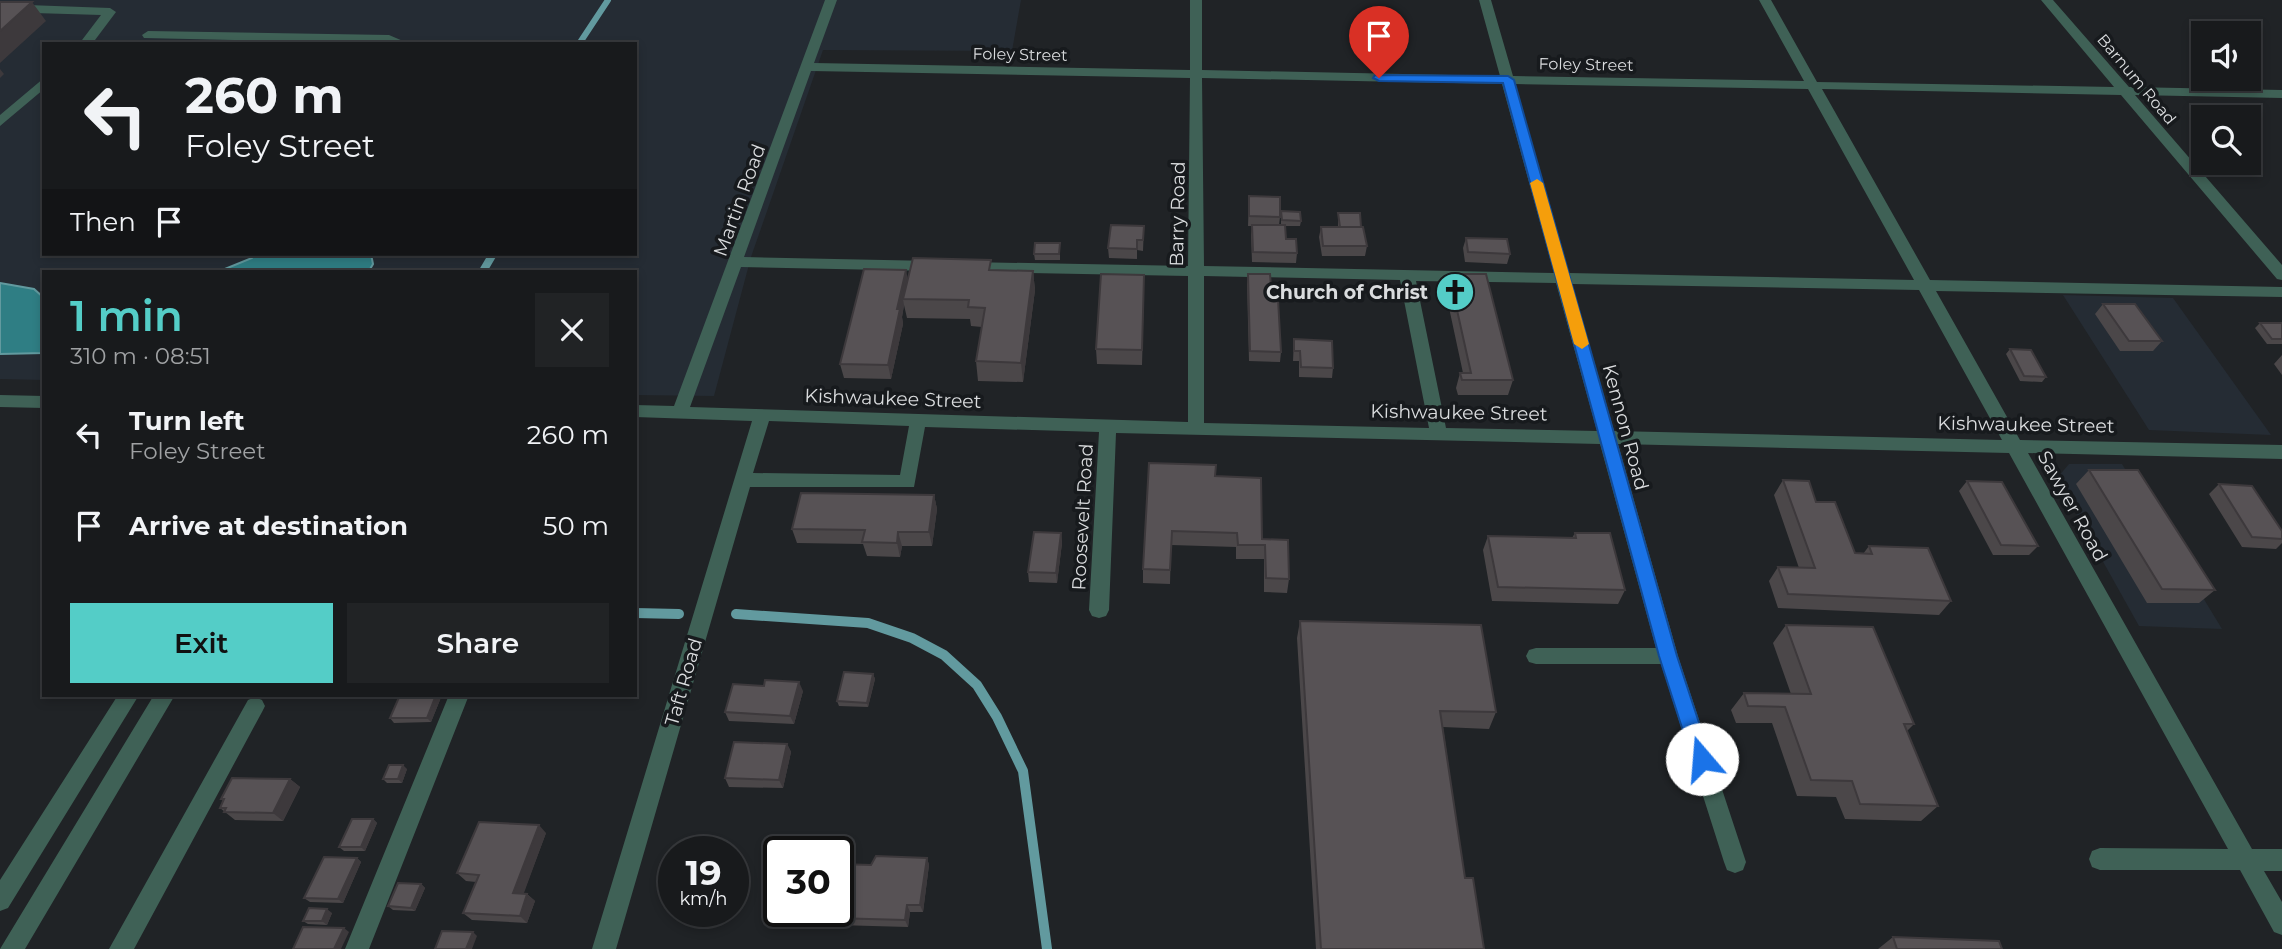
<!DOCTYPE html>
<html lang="en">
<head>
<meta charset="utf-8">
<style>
  :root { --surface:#181a1c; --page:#212325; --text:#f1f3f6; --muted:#9fa1a3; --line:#36383b; --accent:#54cdc7 }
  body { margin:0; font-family:Montserrat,sans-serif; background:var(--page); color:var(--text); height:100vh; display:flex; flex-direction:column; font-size:26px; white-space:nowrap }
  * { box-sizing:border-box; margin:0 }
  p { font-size:23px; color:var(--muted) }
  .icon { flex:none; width:38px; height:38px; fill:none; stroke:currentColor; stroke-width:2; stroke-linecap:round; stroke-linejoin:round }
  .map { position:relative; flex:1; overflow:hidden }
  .side { position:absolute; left:42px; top:270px; width:595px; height:427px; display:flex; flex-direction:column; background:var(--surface); border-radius:0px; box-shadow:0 4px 10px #0003,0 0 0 2px var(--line) }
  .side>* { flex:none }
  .banner { position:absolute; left:42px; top:42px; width:595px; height:214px; border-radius:0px; box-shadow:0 4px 10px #0003,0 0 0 2px var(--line); background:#181a1c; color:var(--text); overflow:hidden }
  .buttons { position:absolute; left:2191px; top:21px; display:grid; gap:14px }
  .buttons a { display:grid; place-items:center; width:70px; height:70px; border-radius:0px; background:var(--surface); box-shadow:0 4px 10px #0003,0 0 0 2px var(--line); font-size:35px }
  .speed { position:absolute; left:658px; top:836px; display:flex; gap:14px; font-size:35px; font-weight:700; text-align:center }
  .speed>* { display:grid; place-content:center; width:91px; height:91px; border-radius:50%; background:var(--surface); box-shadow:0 4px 10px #0003,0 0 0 2px var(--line); line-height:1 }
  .speed small { font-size:18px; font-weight:400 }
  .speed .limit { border:4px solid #111; border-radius:10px; background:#fff; color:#111 }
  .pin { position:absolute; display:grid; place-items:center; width:60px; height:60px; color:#fff; margin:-72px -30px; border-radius:50% 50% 50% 0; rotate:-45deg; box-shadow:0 0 7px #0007 }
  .pin .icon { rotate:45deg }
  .me { position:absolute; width:77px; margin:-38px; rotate:342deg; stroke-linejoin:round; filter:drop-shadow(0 0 5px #0008) }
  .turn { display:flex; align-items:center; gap:24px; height:147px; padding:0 28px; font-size:32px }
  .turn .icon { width:91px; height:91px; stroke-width:2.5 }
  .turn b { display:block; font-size:49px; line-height:60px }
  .then { display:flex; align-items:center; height:66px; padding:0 28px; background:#0003; gap:14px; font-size:26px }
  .round { display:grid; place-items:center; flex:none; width:74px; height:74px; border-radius:0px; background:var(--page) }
  .headline { display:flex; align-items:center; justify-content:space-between; height:119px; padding:0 28px }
  h1 { font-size:42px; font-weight:600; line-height:52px; color:var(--accent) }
  .button { display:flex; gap:14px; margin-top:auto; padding:14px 28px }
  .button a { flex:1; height:80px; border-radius:0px; background:var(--accent); color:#111; font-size:28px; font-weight:600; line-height:80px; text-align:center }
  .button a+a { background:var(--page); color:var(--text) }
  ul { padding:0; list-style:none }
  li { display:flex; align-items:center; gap:21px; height:91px; padding:0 28px }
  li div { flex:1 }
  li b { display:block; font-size:26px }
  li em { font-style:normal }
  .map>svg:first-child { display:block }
  .built { fill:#252c34; fill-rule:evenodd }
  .water { fill:#2f7e84; stroke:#629a9f; stroke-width:2 }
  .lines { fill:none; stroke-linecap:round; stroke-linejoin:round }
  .stream-far2 { stroke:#629a9f; stroke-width:6 }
  .stream-far1 { stroke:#629a9f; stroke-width:8 }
  .stream { stroke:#629a9f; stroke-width:10 }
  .minor { fill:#3f6156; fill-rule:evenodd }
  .wall { fill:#4b4749 }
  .shaded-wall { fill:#3d393c }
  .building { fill:#575255; stroke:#3d393c; stroke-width:2 }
  .route { fill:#1a73e8; stroke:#114b97; stroke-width:2 }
  .slow { fill:#f59e0b }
  .labels { text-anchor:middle; stroke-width:7; stroke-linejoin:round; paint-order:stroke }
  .far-street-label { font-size:16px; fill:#dadcde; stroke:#171a1d }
  .street-label { font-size:19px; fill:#dadcde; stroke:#171a1d }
  .poi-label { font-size:19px; font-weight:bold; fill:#dadcde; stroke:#171a1d; text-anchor:end }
</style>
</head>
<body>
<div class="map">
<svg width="2282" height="949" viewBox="0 0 2282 949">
  <rect width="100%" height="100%" fill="#202326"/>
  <path class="built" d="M0,0h1021l-9,51 -189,-1 -72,207 -37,139 -79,-1v-124h-591v109l-44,-1zM44,44h591v210h-591z
    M2063,295l110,3 98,137 -122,-5z
    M2069,464h53l100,165 -83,-3 -76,-136 -5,-13z"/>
  <path class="water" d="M255,254h116l2,10 -4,7h-149l32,-13z
    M0,283l34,6 10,9v55l-44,1z"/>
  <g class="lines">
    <path class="stream-far2" d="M579,44l29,-44"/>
    <path class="stream-far1" d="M483,271l10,-17"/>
    <path class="stream" d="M635,613l44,1
      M736,614l132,9 44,15 32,17 33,30 20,32 26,54 24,178"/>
    <path class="minor" d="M825,0h12l-23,63 376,7v-70h12v70l298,6 -21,-76h12l22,76 291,5 -45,-81h12l46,82 297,5 -73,-87h12l76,87 153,3v8l-147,-3 147,170v15l-5,-1 -156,-184 -299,-6 108,191 352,7v10l-346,-6 84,149 262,5v14l-254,-6 224,396h30v22h-18l18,31v33l-8,-3 -34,-62h-140l-8,-3 -3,-8 3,-8 8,-3 128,1 -219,-396 -391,-9 60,212 68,206 -3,8 -8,3 -8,-3 -3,-8 -63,-198h-125l-7,-2 -3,-6 3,-6 7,-2h120l-56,-204 -484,-11 -7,177 -3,6 -7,2 -7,-2 -3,-6 10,-178 -174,-5 -11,60h-164l-134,462h-24l160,-528 -117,-4v-12l39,1zM811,71l379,7 -2,188 -220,-4 -8,5 8,5 220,4v146l-498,-15 51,-140 192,4 8,-5 -8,-5 -189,-4zM1202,78l300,6 52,189 -350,-7zM1515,84l293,5 106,191 -345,-7zM1204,276l196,4 29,148 -225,-5zM1416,281l140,2 41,148 -151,-3zM1572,284l347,6 83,150 -388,-9zM769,421l140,5 -9,49 -147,-2z
      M0,4l110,4 6,4 -24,32h-13l22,-29 -101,-3z
      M148,31l241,4 21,9 -266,-6 -2,-3z
      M44,78v11l-44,37v-11z
      M0,395l44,1v12l-44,-1z
      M118,695h21l-131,213 -8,3v-31z
      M154,695h21l-150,254h-25z
      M449,695h20l-100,254h-24z
      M255,697l7,3 3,6 -3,6 -128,237h-25l139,-249z"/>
  </g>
  <path class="wall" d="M1249,196l31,21 -1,8h2v-14l20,10 -1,5h-15l1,13 11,14 -1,10 -44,-1 -1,-27 1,-9h-4z
    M1338,213l23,14 6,19 -2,10h-43l-3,-19 2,-10h17z
    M1144,226l-1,25 -6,-1v9l-28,-1 -1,-10z
    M1466,238l44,16 -3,10 -42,-2 -2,-14z
    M1060,243v17h-25l-1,-6z
    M992,270l41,1 2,19 -12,92 -45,-1 -2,-20 6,-34 -11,-1 -1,-7 -63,-1 -3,-13 -2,12 1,7 -12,55 -47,-1 -4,-14 68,-85z
    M1248,274l24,25 9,53 -1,10 -31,-1 -2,-77z
    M1449,274l64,106 -5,15h-50l-2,-7 4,-15h3l-18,-84z
    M1144,290l-2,75 -45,-1 -1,-15z
    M2103,304l59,37 -9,10h-33l-25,-37z
    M2260,323h22v21h-15l-12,-16z
    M1294,339l39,29 -1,10 -33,-1v-16h-6z
    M2010,349l36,28 -4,5 -22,-1 -14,-27z
    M2282,355v20l-8,-11z
    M1216,465l-1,11 47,63 27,40 -2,14 -23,-1v-33h-28v-12l-65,-2 -1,39 -27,-1v-14z
    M2089,470l126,120 -16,13h-52l-71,-119z
    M1783,480l33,22 39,51 8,1 6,-8 82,55 -12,14 -161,-7 -9,-27 9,-14 21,1 -25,-73z
    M1967,481l71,65 -9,9h-36l-34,-64z
    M2219,484l63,47v12l-6,6 -34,-2 -33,-53z
    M934,495l3,14 -5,37h-30l-2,11 -33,-1 -4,-12 -66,-1 -5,-14z
    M1061,533l1,10 -5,40 -28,-1 -1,-10z
    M1575,533l50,57 -7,14 -126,-3 -9,-51 5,-14 84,2z
    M1300,621l196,91 -7,17 -46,-2 22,151 19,71h-168l-19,-311z
    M1786,625l128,99 -7,7 31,75 -17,15 -76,-2 -9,-22 -39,-1 -25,-73h-36l-5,-13 13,-17 47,1 -18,-51z
    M873,674l2,5 -7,28 -29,-1 -2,-5z
    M803,691l-9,33 -65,-3 -4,-9z
    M442,695l-11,27 -37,1 -4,-5z
    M787,744l4,8 -8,36 -54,-1 -4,-9z
    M407,769l-5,14h-15l-4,-4z
    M290,779l10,8 -17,34 -48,-1 -15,-12 3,-7 -2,-2z
    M373,819l4,4 -12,28h-21l-5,-4z
    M546,833l-23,61h4l8,7 -8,22 -55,-3 -9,-7 13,-31 -10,-1 -9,-8z
    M357,858l4,4 -18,41 -33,-1 -6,-4z
    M927,858l2,7 -6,47h-13l-2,15 -71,-2 -4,-7 6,-28 -1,-26 33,1z
    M421,884l4,4 -10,23 -22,-1 -5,-4z
    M332,913l-5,12 -19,-1 -5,-3z
    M1893,937l109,12h-124z"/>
  <path class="shaded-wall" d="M32,2l14,19 -46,42v-32z
    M0,69l4,5 -4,4z
    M906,270l3,15 -6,14 1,6 -2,12 1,7 -12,55 -3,-14 9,-56z
    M1033,271l2,19 -12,92 -2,-19z
    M934,495l3,14 -5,37 -3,-14z
    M898,532l4,14 -2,11 -3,-14z
    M1061,533l1,10 -5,40 -1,-10z
    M873,674l2,5 -7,28 -1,-4z
    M799,682l4,9 -9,33 -4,-8z
    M436,695h6l-11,27 -4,-4z
    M787,744l4,8 -8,36 -4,-8z
    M403,765l4,4 -5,14 -4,-4z
    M290,779l10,8 -17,34 -10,-8z
    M373,819l4,4 -12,28 -4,-4z
    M539,825l7,8 -25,68 -8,-8z
    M357,858l4,4 -18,41 -5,-4z
    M927,858l2,7 -6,47 -3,-7z
    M421,884l4,4 -10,23 -4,-3z
    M527,894l8,7 -8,22 -7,-7z
    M907,905l3,7 -2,15 -3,-7z
    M327,909l5,4 -5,12 -5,-4z
    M344,928l5,4 -8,17h-7z
    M473,932l4,4 -5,13h-6z"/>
  <path class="building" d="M0,2h32l-32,29z
    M1249,196l31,1v20l-31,-1z
    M1281,211l19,1 1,9 -19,-1z
    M1338,213h22l1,14h-21z
    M1111,225l33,1 -1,14h-6v9l-29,-1z
    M1252,225h33l1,14h10l1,14 -44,-1z
    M1321,227h42l4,19h-44z
    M1466,238l41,1 3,15 -42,-2z
    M1035,243h25l-1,11h-25z
    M913,258l78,2 -2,10 44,1 -12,92 -45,-2 9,-53 -17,-1 1,-7 -66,-1z
    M864,269l42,1 -9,39h3l-12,56 -48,-1z
    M1101,274l43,1 -2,75 -46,-1z
    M1248,274h22l2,25h6l3,53 -31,-1z
    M1449,274h37l27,106h-51l-2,-7h11z
    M2103,304h32l27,37h-33z
    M2260,323h22v16h-10z
    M1294,339l38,2 1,27 -32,-1 -1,-16h-6z
    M2010,349l21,1 15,27 -22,-1z
    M1149,463l67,2 -1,11 46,2 1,61 26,1 1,39 -23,-1 -1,-33h-27l-1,-12 -65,-2 -2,39 -27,-1z
    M2089,470h49l77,120 -53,-1z
    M1783,480l26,1 7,21h19l20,51 17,1 -3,-8 59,2 23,53 -163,-7 -10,-27 37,1z
    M1967,481l35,1 36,64 -37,-1z
    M2219,484l33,2 30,45v8l-30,-2z
    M801,493l133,2 -5,37h-31l-1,11 -35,-1 3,-12 -73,-1z
    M1034,532l27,1 -5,40 -28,-1z
    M1575,533h35l15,57 -127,-3 -10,-51 88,2z
    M1300,621l181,4 15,87 -56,-1 25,167h8l11,71h-163z
    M1786,625l87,2 41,97h-10l34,82 -78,-2 -8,-23 -41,-1 -26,-73 -37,-1 -4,-13 67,1z
    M844,672l29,2 -6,29 -30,-2z
    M765,680l34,2 -9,34 -65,-4 8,-28 31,2z
    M400,695h36l-9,23h-37z
    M734,742l53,2 -8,36 -54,-2z
    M389,765h14l-5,14h-15z
    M232,778l58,1 -17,34 -49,-1 2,-4h-6l4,-9h-3z
    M352,819h21l-12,28h-22z
    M479,822l60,3 -26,68 14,1 -7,22 -57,-3 16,-38 -22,-2z
    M876,856l51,2 -7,47h-13l-2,15 -72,-2 1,-6h4v-20l2,-10h-2v-18l33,1z
    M324,857l33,1 -19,41 -34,-1z
    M398,883l23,1 -10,24 -23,-2z
    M309,908l18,1 -5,12h-19z
    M303,927l41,1 -10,21h-41z
    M442,931l31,1 -7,17h-31z
    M1893,937l106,4 3,8h-105z"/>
  <path class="route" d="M1375,75l133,1 6,4 163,576 34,103 -3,6 -6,3 -7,-3 -3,-6 -33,-103 -156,-573 -124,-2 -6,-3z"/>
  <path class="slow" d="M1537,179l6,4 46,161 -7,5 -8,-5 -44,-161z"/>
  <defs>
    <g id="church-disc" transform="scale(2.0125)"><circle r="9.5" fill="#54cdc7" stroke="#171a1d"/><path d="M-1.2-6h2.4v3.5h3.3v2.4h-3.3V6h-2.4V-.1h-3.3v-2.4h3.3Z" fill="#111"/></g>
  </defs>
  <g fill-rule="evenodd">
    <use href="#church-disc" x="1455" y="292"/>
  </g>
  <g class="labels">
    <g class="far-street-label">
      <text transform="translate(1020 54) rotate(1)" y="6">Foley Street</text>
      <text transform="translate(1586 64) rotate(1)" y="6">Foley Street</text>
      <text transform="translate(2137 79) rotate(50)" y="6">Barnum Road</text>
    </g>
    <g class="street-label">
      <text transform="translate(739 200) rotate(-70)" y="7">Martin Road</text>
      <text transform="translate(1177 214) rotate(-89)" y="7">Barry Road</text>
      <text transform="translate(893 398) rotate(2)" y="7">Kishwaukee Street</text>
      <text transform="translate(1459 412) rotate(1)" y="7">Kishwaukee Street</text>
      <text transform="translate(2026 424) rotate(1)" y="7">Kishwaukee Street</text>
      <text transform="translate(1626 427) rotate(75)" y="7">Kennon Road</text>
      <text transform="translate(2073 506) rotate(61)" y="7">Sawyer Road</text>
      <text transform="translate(1082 517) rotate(-87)" y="7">Roosevelt Road</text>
      <text transform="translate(683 682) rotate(-74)" y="7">Taft Road</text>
    </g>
    <g class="poi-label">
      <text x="1428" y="299">Church of Christ</text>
    </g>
  </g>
</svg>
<div class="buttons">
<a><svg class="icon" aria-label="sound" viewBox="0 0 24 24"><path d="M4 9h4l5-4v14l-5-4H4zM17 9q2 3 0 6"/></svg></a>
<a><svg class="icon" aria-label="search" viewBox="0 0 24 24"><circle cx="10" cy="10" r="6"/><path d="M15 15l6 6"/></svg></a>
</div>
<div class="speed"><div>19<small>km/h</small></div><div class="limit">30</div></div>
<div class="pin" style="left:1379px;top:78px;background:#d93025"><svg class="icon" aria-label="arrive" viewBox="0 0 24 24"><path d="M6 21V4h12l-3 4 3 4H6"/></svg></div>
<svg class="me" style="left:1702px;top:759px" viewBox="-20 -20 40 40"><circle r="19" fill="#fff"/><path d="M0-13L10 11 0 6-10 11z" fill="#1a73e8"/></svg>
<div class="banner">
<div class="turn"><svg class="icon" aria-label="left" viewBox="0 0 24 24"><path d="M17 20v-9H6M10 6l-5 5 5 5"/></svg><div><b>260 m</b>Foley Street</div></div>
<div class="then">Then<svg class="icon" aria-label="arrive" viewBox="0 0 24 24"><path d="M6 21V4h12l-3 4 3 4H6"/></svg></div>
</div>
<section class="side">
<div class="headline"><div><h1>1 min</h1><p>310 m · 08:51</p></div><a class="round"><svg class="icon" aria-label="close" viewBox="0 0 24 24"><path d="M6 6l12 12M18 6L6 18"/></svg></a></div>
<ul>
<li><svg class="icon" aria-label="left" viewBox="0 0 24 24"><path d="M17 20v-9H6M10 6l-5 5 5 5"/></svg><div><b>Turn left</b><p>Foley Street</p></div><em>260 m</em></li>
<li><svg class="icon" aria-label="arrive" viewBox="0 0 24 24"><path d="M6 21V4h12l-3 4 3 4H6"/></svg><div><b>Arrive at destination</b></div><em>50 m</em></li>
</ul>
<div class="button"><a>Exit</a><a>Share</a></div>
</section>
</div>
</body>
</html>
